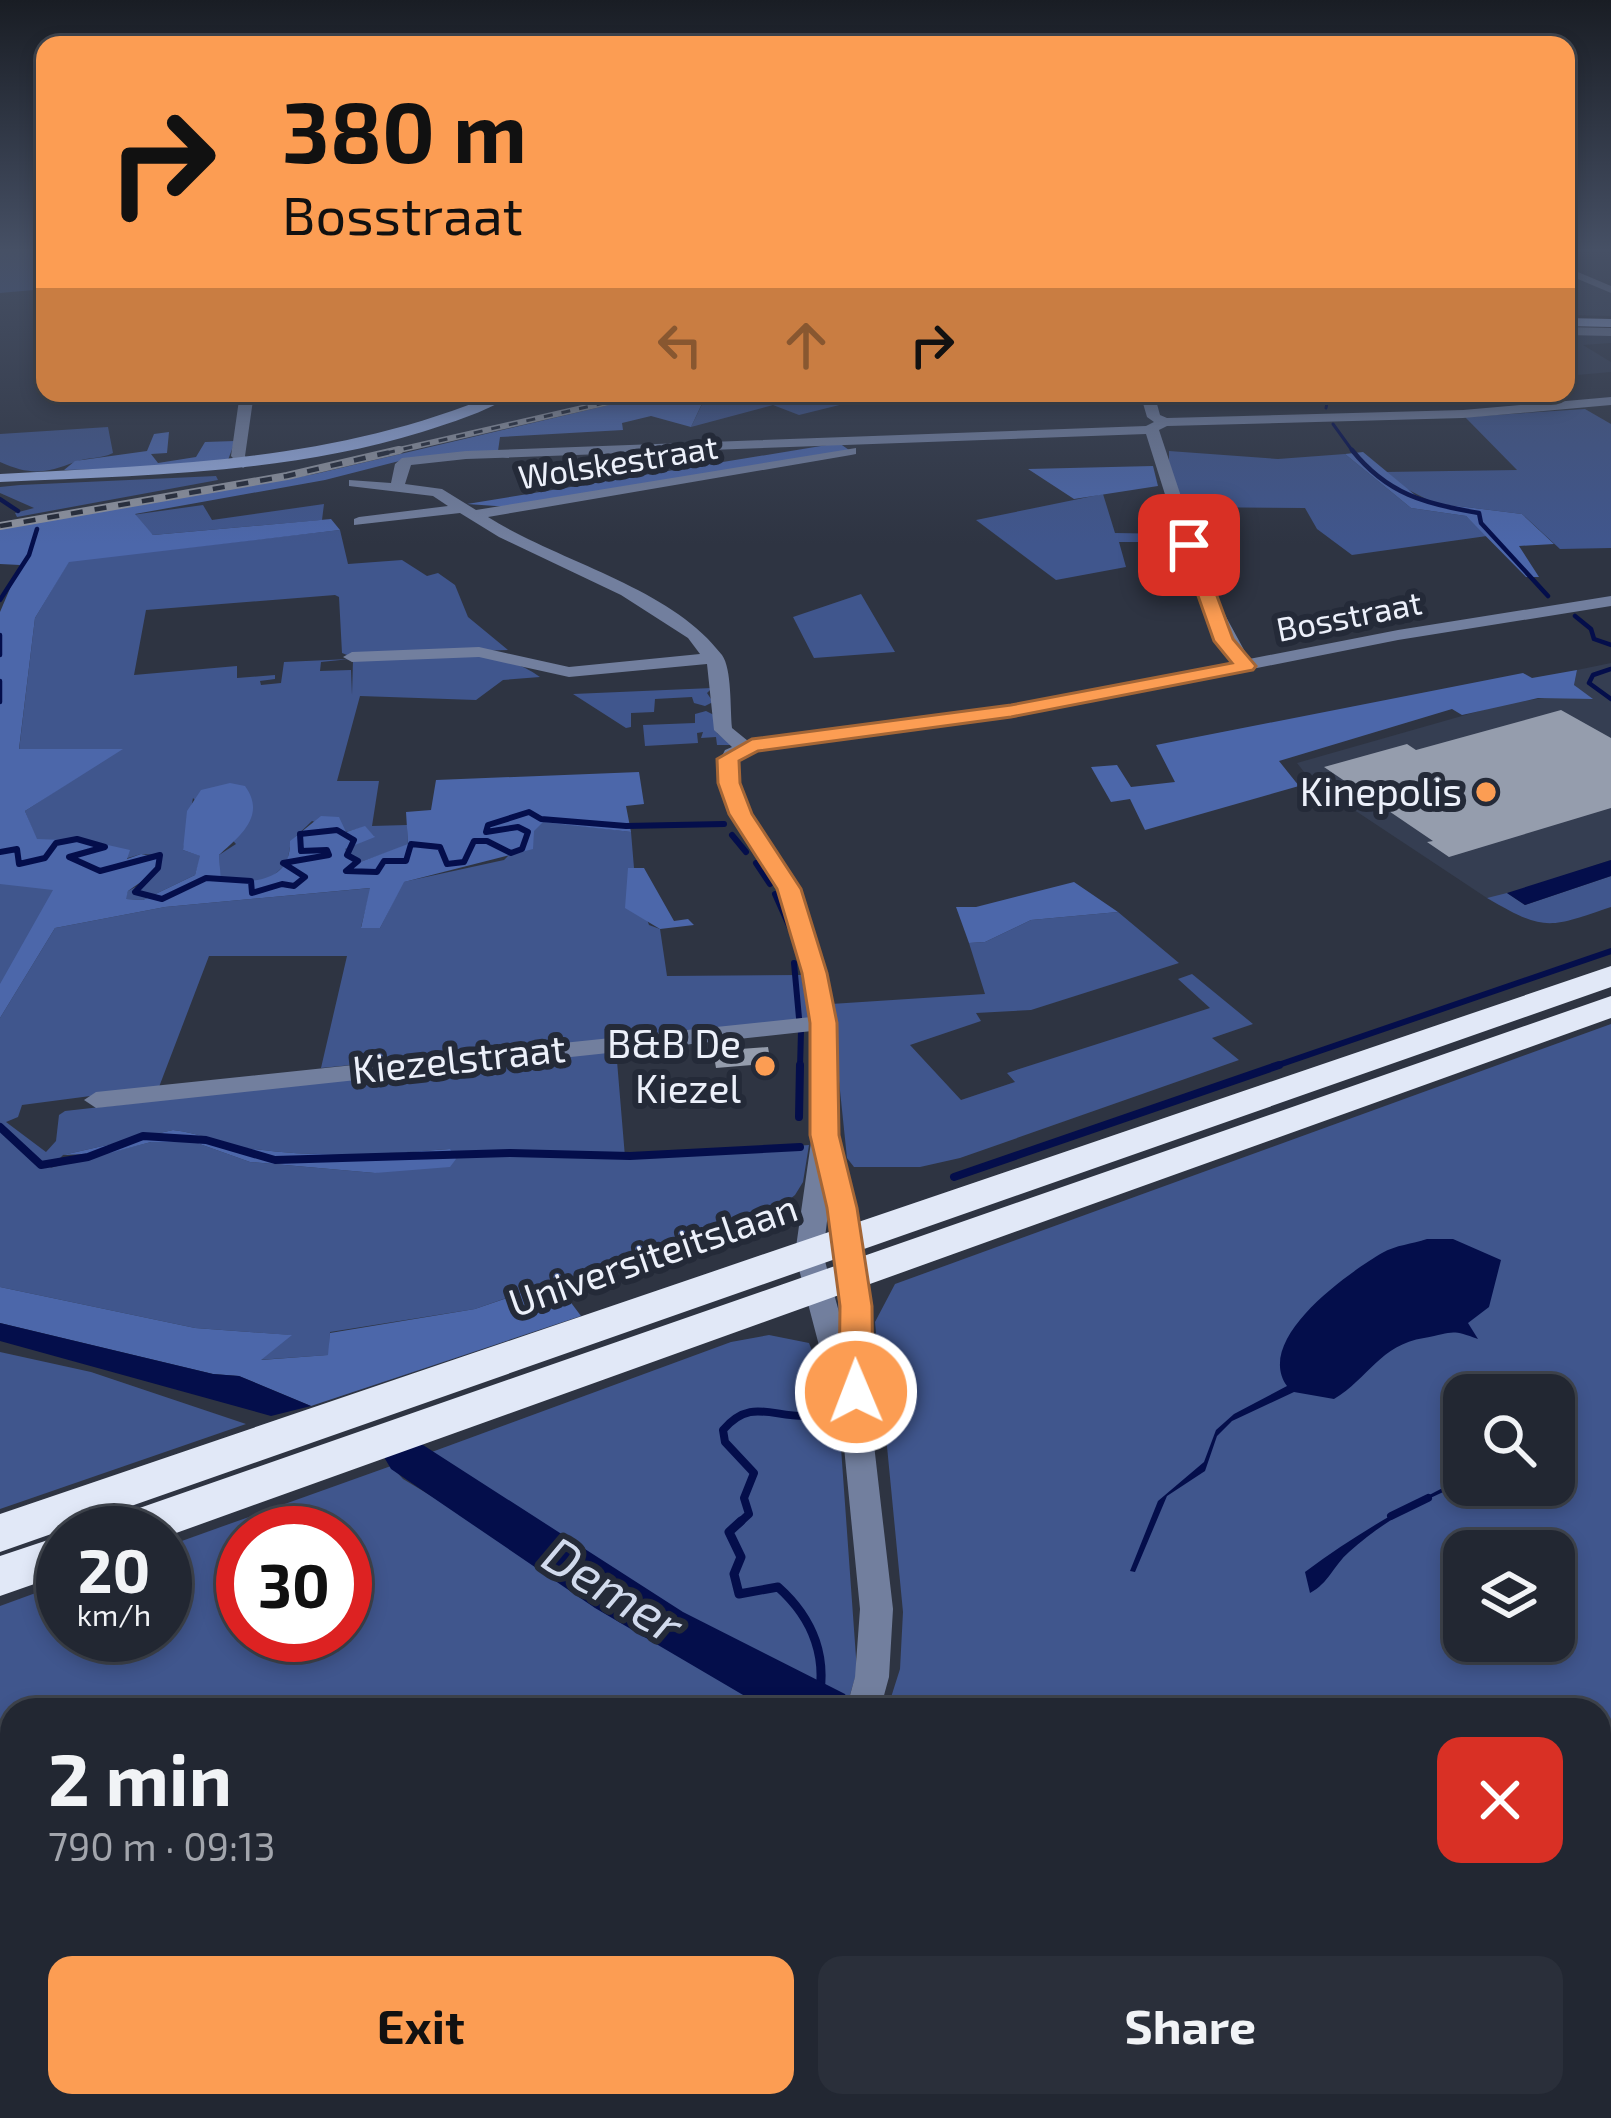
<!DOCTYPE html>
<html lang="en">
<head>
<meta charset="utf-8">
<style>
  :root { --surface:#222732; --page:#2a2f3a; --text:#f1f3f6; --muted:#a2a5ac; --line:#3f444d; --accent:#fc9d53 }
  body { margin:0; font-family:"Exo 2",sans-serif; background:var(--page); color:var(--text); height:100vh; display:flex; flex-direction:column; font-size:45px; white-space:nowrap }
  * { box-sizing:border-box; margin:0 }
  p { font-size:39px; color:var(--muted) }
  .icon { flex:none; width:66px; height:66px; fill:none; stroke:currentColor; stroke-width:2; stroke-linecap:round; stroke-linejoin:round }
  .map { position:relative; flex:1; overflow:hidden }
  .details { position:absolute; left:0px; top:1698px; width:1611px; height:420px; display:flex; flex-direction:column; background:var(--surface); border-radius:36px 36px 0 0; box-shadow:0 6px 18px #0003,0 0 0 3px var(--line) }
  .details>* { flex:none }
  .banner { position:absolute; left:36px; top:36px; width:1539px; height:366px; border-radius:24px; box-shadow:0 6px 18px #0003,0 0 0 3px var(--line); background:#fc9d53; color:#111; overflow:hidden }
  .fabs { position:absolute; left:1443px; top:1374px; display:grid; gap:24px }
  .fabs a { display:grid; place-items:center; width:132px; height:132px; border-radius:24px; background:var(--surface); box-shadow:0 6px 18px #0003,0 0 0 3px var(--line); font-size:60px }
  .speed { position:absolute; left:36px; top:1506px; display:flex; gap:24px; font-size:60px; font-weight:700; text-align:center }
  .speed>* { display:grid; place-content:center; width:156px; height:156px; border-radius:50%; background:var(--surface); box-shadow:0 6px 18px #0003,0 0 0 3px var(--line); line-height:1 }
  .speed small { font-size:30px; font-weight:400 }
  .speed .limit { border:18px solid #d22; background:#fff; color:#111 }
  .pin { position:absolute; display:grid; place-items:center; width:102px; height:102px; color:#fff; margin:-51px; border-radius:24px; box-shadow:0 6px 18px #0006 }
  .me { position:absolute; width:132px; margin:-66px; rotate:359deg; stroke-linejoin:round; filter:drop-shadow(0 0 9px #0008) }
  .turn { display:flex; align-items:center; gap:42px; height:252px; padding:0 48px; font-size:54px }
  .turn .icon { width:156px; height:156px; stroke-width:2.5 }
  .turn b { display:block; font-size:84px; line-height:102px }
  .lanes { display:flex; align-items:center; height:114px; padding:0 48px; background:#0003; justify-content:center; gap:60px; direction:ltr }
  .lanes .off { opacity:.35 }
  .round { display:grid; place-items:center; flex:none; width:126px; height:126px; border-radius:24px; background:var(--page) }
  .head { display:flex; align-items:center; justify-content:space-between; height:204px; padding:0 48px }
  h1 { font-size:72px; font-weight:700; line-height:90px }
  .action { display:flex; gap:24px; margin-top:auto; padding:24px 48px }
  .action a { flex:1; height:138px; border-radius:24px; background:var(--accent); color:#111; font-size:48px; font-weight:700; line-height:138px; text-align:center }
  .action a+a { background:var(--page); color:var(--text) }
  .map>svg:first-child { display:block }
  .built { fill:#353e52 }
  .green { fill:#40568d; fill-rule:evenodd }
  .forest { fill:#4c67aa }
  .water { fill:#040e4b }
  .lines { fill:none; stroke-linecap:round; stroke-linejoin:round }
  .stream-far4 { stroke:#040e4b; stroke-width:3 }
  .stream-far3 { stroke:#040e4b; stroke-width:4.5 }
  .stream-far2 { stroke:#040e4b; stroke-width:6 }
  .stream-far1 { stroke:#040e4b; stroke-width:8 }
  .stream { stroke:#040e4b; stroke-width:9 }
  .river { fill:#040e4b; fill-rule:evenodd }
  .building { fill:#959dad }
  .street { fill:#727f9e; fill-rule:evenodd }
  .secondary { fill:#94a9da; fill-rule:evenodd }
  .highway { fill:#e1e8f7; fill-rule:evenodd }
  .rail-far1-casing { stroke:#8d929e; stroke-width:6 }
  .rail-casing { stroke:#8d929e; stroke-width:8 }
  .rail-far1 { stroke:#242a38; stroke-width:3; stroke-dasharray:9; stroke-linecap:butt }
  .rail { stroke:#242a38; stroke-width:4.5; stroke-dasharray:12; stroke-linecap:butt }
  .route { fill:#fc9d53; stroke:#a46636; stroke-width:3 }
  .poi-dot { fill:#fc9d53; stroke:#242a38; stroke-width:4.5 }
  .labels { text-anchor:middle; stroke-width:12; stroke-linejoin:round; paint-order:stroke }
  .far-street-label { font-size:33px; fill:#ecf0fa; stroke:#242a38 }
  .poi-label { font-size:39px; fill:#ecf0fa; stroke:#242a38; text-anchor:end }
  .street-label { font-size:39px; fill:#ecf0fa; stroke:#242a38 }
  .near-water-label { font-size:51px; font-style:italic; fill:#d1daed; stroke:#242a38 }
</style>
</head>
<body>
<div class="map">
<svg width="1611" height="2118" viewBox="0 0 1611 2118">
  <rect width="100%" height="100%" fill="#2e3442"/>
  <path class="built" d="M1566,273l45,20v23l-45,-1z
    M1566,332l45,2v9l-28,2 28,17v10l-45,4z
    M1611,663v197l-112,37 -12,1 -175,-116 -15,-19 207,-59 47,-7 38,2 -15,-14 3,-15z"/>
  <path class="green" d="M0,248h45v41l-45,4z
    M699,393h189l-89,22 -26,-10 -82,22 15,-31z
    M1585,409l26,15v124l-51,1 -38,-35 -88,-11 -39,-20 -11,-11 133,-2 -52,-53z
    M108,427l5,26c-12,6 -26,4 -38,9 -29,11 -44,14 -75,0v-28z
    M1169,451l109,8 67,-5 66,54 55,8 21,20 -135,19 -35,-26 -12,-21 -123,-1 -13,-37z
    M216,476l2,4 -201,37 -2,-4 19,-5 -34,-15v-6l20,-2z
    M1103,494l12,39 62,1 3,8h-61l7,25 -70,13 -80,-60z
    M324,504l-2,16 -169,15 -21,-20 71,-10 9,15z
    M340,530l8,34 54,-4 25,16 11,-3 17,12 13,32 40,33 -161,5 -5,-2 -3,-56 -4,-2 -189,15 -12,65 103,-9v12l38,-3v4l-15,2 1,4 20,-2 3,-21 66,-3 -29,3 -1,9 31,-1 1,25 1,-35c58,-2 137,-20 187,17l-37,3 -27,20 -116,-4 -23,85h42l-7,45 35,-1 1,20 -53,19 -10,-15 29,-13 -9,-9 -20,5 -33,-11 -21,20 -4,22 -14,13 -12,6h-41l-1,-27 17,-11 -43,-46 -10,52 18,6 -6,19 -52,25 -18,-1 3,-8 15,-8 13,-28 -15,-1 -76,23 -65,112v-140l36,-10 -11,-28 95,-62 -101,1 16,-132 34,-57z
    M861,594l34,58 -81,6 -21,-41z
    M712,688l-5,5 6,9 -8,4 -11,-3 -2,-6 -37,2 -1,13 -23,1v14l-5,1 -53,-34z
    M706,711l8,4 3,18 15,12h-15l-1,-8 -15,1 2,-6 -6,1 1,10 -53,3 -2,-21 52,-2v-9z
    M543,821l88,11 3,36h-5l20,57 11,4 7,47 134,-1 8,45 -488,48 26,-112h-138l-50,131 -137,18 -4,12 -12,5 40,30 10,-11 3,-26 6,-4 551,-62 9,108 184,-12 -6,37 -8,13 -35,28 -229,78 -5,-10 -51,18 -145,23 -1,23 -71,5 32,-25 -95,-7 -195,-41v-269l55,-90 110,-21 206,-19 -10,39 19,1 23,-46 101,-22zM173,1130c28,3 53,15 81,19 66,9 130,5 196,0l-75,24 -125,-11 -56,-20h-43l-101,26 13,-13z
    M1611,876v31c-62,21 -66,25 -124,-9l20,-5 18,12z
    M1118,912l61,51 -148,47 -55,3 5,8 -71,24 51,55 54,-18 -8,-9 203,-65 -32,-29 14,-5 61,50 -41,14 27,22 -279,98 -40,9h-66l-7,-9 -16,-154 154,-10 -16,-51 16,-1 46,-22z
    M1611,1024v1094h-849l2,-12h835v-396h-712l13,-41 3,-57 -28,-290 20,-38zM1464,1395h90v90h-90zM1464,1551h90v90h-90z
    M769,1335l40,8 30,77 18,251 -8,27 -37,-5 -23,-10 -360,-230 302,-111z
    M0,1352l91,20 155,52 -246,85z
    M391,1466l12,13 385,231h-776v396h560l-9,12h-563v-512l63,-23v52h102v-88zM243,1533h102v102h-102z"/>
  <path class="forest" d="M660,393l46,2 -15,32 -40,-11 -29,7 1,7 -123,7 -2,14 -87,7 -86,22 -190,34 18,21 178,-16 9,11 -271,32 -34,56 -16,131h104l-98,62 12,28 53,2 40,9 -3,9 14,-5 19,4 -2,12 -30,21 -2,8 17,1 52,-25 5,-19 -17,-6 4,-39 14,-21 29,-7 15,3c22,30 -6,51 -26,69l2,27c32,0 70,1 69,-41l31,-25 18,1 7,15 19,-6 10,11 -30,12 10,15 53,-20 -2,-32 25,-2 5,-30 203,-8 5,32 -18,2 5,26 -88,-10 -9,9 -1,18 -129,33 -24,46h-19l9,-40 -205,19 -110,21 -55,90v-34l53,-94 -53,-6v-272l20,-47 -20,-1v-35l315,-55z
    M169,432l-2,21 -16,1 7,9 38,-6 9,-15 30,-1 -7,19 -68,8 -96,2 11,-9 72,-10 7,-17z
    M839,443l10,7 -339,57 -43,-3z
    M1363,452l52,43 19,8 88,11 32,30 -35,2 20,31h-13l-60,-61 -55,-8 -66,-54z
    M1153,466l5,20 -84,13 -46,-30z
    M1577,670l-3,15 19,14 -55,-1 -76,17 -10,-6 -173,52 20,25 -154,44 -15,-31 -19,3 -20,-35 26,-2 14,22 44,-5 -19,-37 367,-72 9,5z
    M628,868h16l30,53 14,-2 6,6 -34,4 -35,-21z
    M1074,882l44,30 -87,8 -46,22 -16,1 -13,-36h20z
    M173,1130c28,3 53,15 81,19 66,9 130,5 196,0l6,10 -6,8 -75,6 -125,-11 -56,-20h-43l-41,11 -47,2z
    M0,1287l195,41 97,7 -31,25 67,-5 2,-22 145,-24 52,-18 9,22 33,-13 12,16 -270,90 -72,-30 -26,-2 -213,-51z
    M628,2106h136l-2,12h-141z"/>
  <path class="water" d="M1611,860v16l-86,29 -18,-12z
    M1427,1239h26l48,21 -12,47 -21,16 10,16c-28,-11 -26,-6 -54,-1 -44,7 -55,40 -90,61l-40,-7 -62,29 -15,15 -12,35 -38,25 -32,76 -5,-1 28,-70 46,-39 12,-32 18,-16 53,-28c-33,-46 58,-111 95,-133 14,-8 30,-9 45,-14z
    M0,1323l213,51 26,2 72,30 -40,10 -271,-75z
    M1464,1478v5c-45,19 -79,37 -115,69 -16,14 -20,31 -39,41l-5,-21c51,-38 101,-67 159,-94z"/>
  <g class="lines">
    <path class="stream-far4" d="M1326,408l3,-15
      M1333,424l21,29"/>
    <path class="stream-far3" d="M1352,450c35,44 73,54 127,63l2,10 67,73
      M0,499l18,12
      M0,600l29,-45 8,-26
      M1575,616l16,13 3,10 17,6
      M0,635v20
      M1611,669l-18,6 -4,8 22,16
      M0,681v21"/>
    <path class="stream-far2" d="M732,835l14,17
      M0,852l17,-3 2,15 26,-6 11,-15 21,-4 28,8 -36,10 31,14 60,-16 -2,13 -23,24 27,7 44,-21 45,3 1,12 30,-9 12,2 11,-9 -22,-14 46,-8 -2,-5 -26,1 -1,-17 37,-4 17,10 -7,15 11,6 -12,10 31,1 7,-11h22l5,-17 29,3 7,17 17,-2 10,-21h13l24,12 11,-4 6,-17 -10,-5 -32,5 2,-7 41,-13 12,7 85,7 98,-2
      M756,863l14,21
      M775,894l16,36
      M794,963l5,55
      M800,1068l1,-37
      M1270,1068l341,-117"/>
    <path class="stream-far1" d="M799,1117l1,-52
      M0,1127l41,38 47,-8 55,-21 63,4 69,20 235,-7 120,3 170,-9
      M954,1177l325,-112
      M1391,1516l37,-18
      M738,1524l11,-10 -5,-16 10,-25 -29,-31 -2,-12c27,-32 48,-13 84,-14l6,-14 -3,-19"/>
    <path class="stream" d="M741,1521l-12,11 12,25 -7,17 5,20 39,-7c36,32 51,73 39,119
      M331,2106l5,12
      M71,2118l47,-12
      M734,2118l16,-12"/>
    <path class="river" d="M407,1440l16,5 260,167 162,82 8,16h-79l-19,-8 -160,-94 -204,-139 -7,-12 7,-12z"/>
  </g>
  <path class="building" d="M1561,710l50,28v70l-162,49 -22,-15 6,-1 -109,-74 83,-23 9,6z
    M768,1047l4,23 -19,1 -1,-6 -36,3 -3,-17z"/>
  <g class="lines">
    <path class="street" d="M1566,267l45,19v7l-45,-19z
      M1566,327l45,1v8l-45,-1z
      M240,393h14l-9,63 5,8 -7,4 -12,-12z
      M1140,393h14l6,22 7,3 296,-8 148,-13v8l-148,13 -296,8 -8,4 54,163 36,66 149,-29 213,-34v10l-213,34 -387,77 -254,33 -17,7 -4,11 14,47 50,74 26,83 10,51 1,116 13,40 12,72 11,185 20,173 -4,68 -9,33h-34l9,-33 5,-68 -17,-172 -48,-183 17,-119v-104l-716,77 -12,-8 12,-8 715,-75 -7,-45 -26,-83 -48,-74 -14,-47 9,-18 7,-3 -18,-17 -7,-66 -138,13 -90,-20 -127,5 -9,-5 9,-5 127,-5 90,20 131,-13 -12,-16 -67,-43 -122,-58 -39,-24 -106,12v-6l5,-2 89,-11 -15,-10 -84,-10v-6l42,3 4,-19 7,-6 64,-7 680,-25 8,-4 -7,-5zM1146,434l50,159 37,69 -222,43 -263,36 -16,-13c-2,-20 0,-59 -10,-73 -51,-68 -163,-93 -234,-138l363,-62 5,-1v-6l-380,62 -34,-21 -37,-5 6,-19 55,-6zM829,1205l10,107 -16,-58z
      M577,2106h43l-5,12h-43z"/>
    <path class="secondary" d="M1566,318l45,1v8l-45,-1z
      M498,393h18c-27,18 -63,29 -94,39 -136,42 -281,43 -422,50v-8c173,-10 336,-12 498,-81z"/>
    <path class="highway" d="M1611,966v21l-1611,565v-38z
      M1611,996v22l-1446,519v-4h-67l7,-13z
      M63,1535v39l-63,22v-40z"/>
    <g class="rail-far1-casing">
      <path id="rail-far1" d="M386,453l262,-60"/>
    </g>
    <g class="rail-casing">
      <path id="rail" d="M0,526l287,-50 112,-26"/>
    </g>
    <use href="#rail-far1" class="rail-far1"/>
    <use href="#rail" class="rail"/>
  </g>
  <linearGradient id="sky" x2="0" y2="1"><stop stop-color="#191d24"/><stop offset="0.46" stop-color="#465065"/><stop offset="1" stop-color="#465065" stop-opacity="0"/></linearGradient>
  <rect width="1611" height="544" fill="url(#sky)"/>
  <path class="route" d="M1189,540l9,5 35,94 23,27 -3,4 -242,47 -253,34 -19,10 1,22 12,31 49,75 26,84 10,50 2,112 18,73 15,98 1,86 -5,9 -12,3 -12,-3 -5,-9 1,-86 -13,-98 -17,-73v-112l-8,-50 -25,-84 -48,-75 -11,-31 -1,-24 35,-20 259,-34 221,-42 -18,-22 -34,-96z"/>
  <g class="poi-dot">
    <circle cx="1486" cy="792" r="12"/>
    <circle cx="765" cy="1066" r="12"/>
  </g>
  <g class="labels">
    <g class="far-street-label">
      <text transform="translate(618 462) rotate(-9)" y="12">Wolskestraat</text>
      <text transform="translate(1349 616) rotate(-11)" y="12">Bosstraat</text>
    </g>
    <g class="poi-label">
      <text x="1462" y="806">Kinepolis</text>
      <text x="741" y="1058">B&amp;B De<tspan x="741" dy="45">Kiezel</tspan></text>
    </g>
    <g class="street-label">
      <text transform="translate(459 1059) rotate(-6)" y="14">Kiezelstraat</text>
      <text transform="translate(653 1255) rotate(-19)" y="14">Universiteitslaan</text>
    </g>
    <g class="near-water-label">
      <text transform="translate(613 1590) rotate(32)" y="18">Demer</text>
    </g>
  </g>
</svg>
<div class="fabs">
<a><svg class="icon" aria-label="search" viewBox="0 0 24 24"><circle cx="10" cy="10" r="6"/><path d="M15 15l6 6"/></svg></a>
<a><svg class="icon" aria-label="layers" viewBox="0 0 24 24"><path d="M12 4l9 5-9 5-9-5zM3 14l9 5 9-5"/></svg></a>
</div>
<div class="speed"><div>20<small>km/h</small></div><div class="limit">30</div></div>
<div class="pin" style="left:1189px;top:545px;background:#d93025"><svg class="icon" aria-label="arrive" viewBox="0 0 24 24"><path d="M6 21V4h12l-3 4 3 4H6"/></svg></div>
<svg class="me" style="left:856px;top:1392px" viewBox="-20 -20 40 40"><circle r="17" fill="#fc9d53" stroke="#fff" stroke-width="3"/><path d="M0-11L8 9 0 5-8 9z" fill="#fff"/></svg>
<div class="banner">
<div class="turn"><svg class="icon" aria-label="right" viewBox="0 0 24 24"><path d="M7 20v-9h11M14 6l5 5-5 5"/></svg><div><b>380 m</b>Bosstraat</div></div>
<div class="lanes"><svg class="icon off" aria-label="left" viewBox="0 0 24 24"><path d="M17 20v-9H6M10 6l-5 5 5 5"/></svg><svg class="icon off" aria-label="ahead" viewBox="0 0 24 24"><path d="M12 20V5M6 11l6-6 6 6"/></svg><svg class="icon" aria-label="right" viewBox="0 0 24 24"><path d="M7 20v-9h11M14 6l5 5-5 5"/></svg></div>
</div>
<section class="details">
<div class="head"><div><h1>2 min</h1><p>790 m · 09:13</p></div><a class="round" style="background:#d93025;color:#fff"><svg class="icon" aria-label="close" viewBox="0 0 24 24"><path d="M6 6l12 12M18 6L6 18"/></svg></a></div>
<div class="action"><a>Exit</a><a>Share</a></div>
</section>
</div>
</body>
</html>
